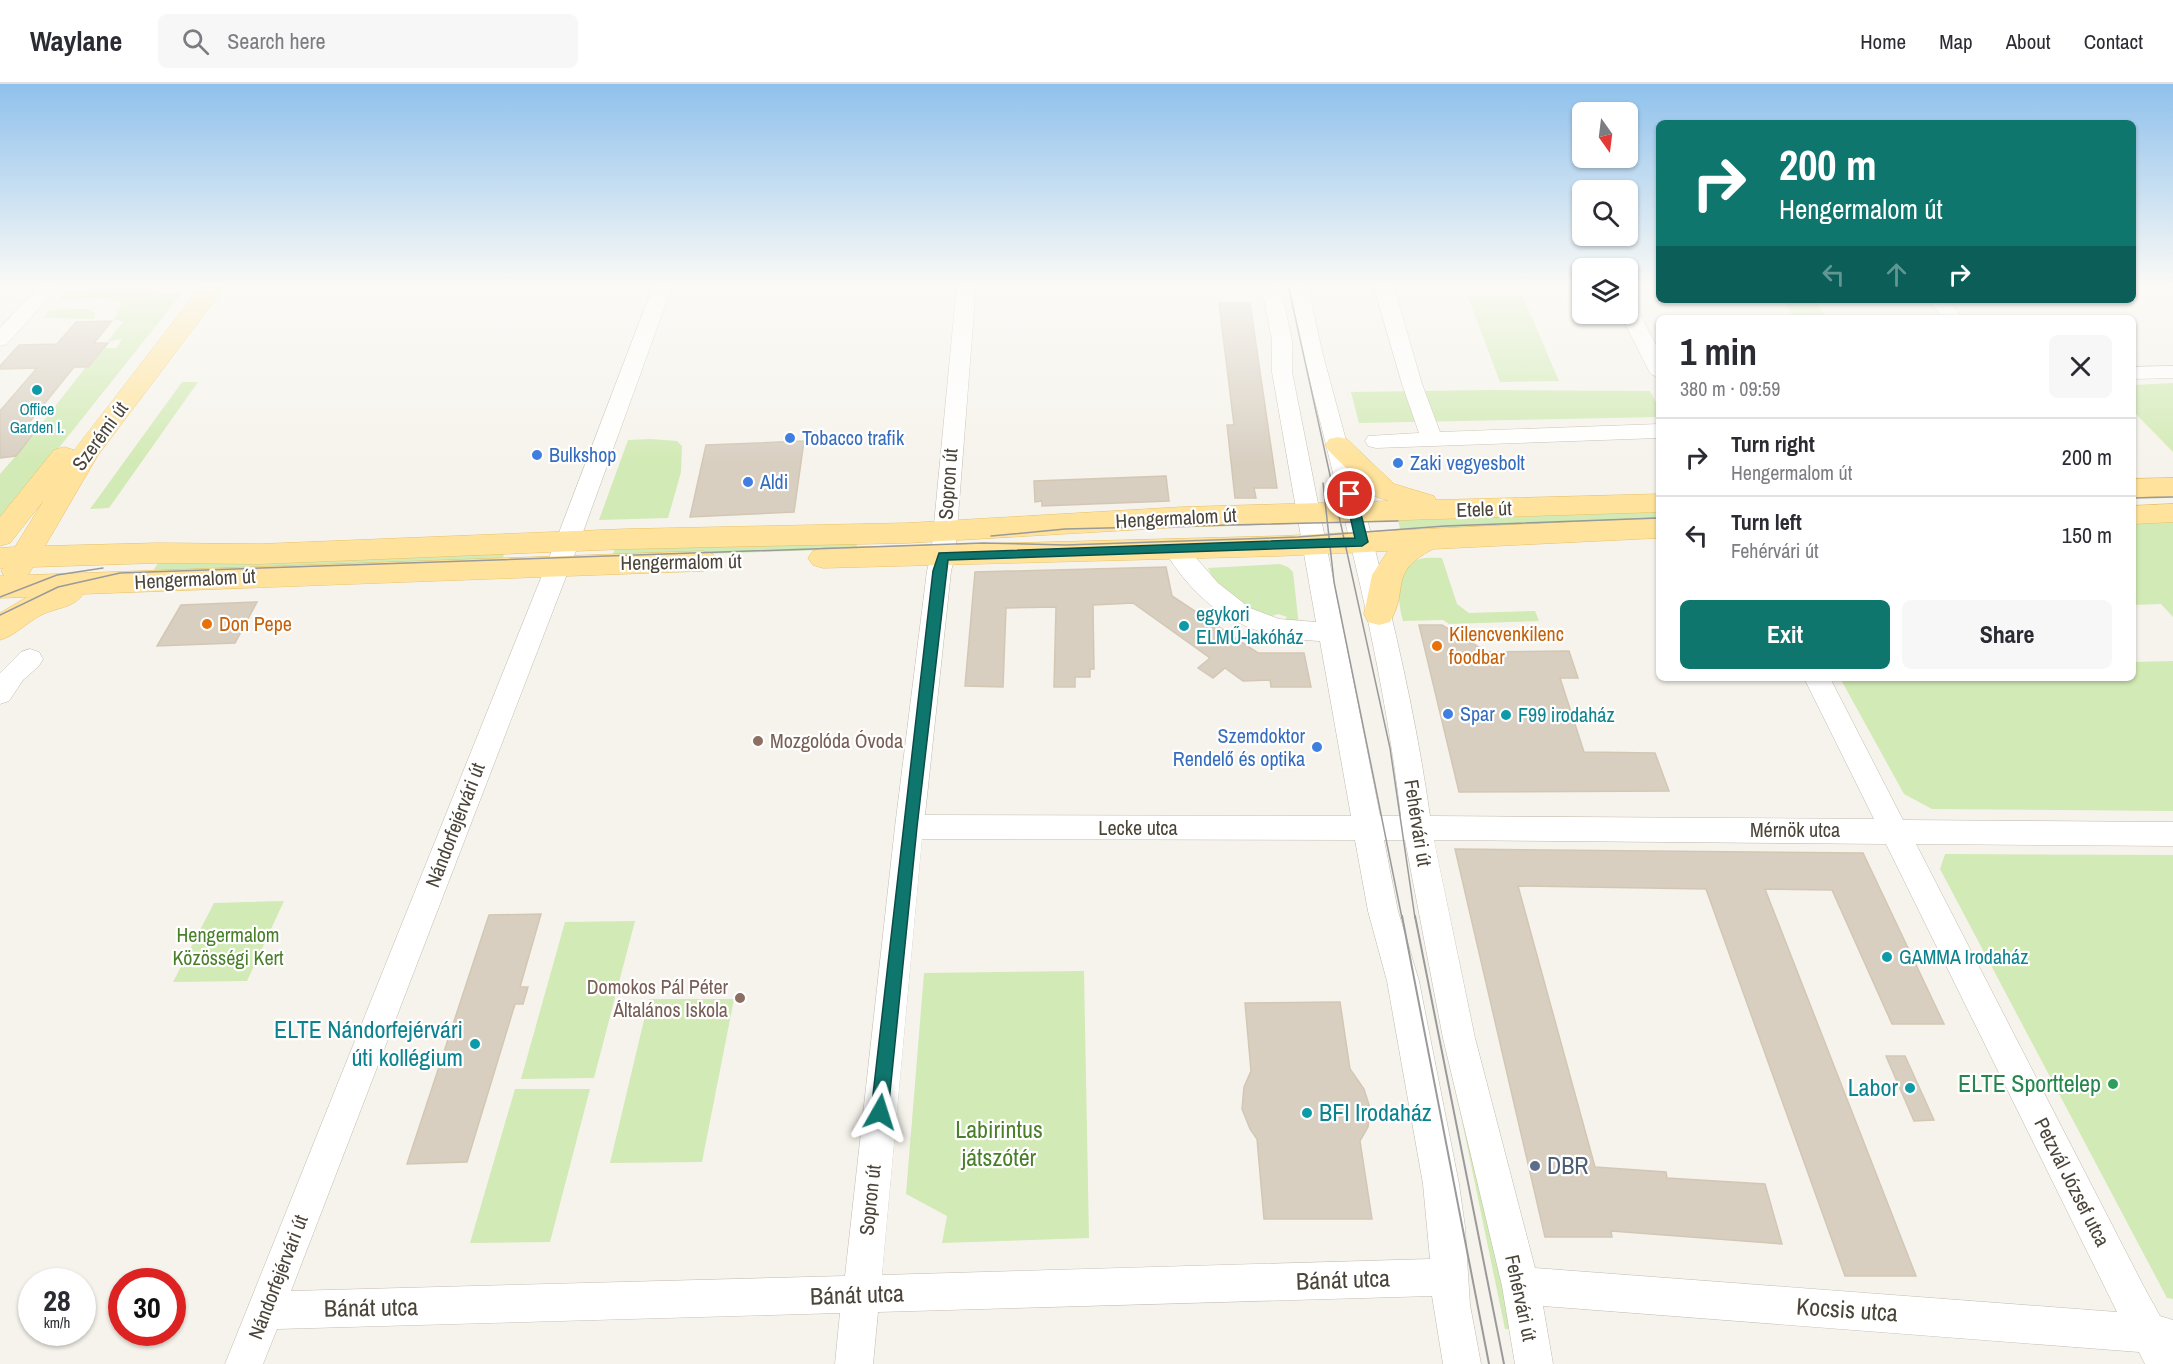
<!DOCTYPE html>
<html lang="en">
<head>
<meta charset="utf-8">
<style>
  :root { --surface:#fff; --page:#f7f7f7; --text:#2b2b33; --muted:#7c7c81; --line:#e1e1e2; --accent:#0f766e }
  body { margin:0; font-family:"Archivo Narrow",sans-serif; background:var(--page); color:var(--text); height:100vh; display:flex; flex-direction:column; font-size:22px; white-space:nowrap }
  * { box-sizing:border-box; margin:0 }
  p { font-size:20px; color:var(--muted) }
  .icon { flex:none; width:33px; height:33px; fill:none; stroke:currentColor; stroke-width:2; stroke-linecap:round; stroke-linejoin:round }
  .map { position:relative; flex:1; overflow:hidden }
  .drawer { position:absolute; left:1656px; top:231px; width:480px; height:366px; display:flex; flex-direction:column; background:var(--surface); border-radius:9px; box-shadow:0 2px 4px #0004 }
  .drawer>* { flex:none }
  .top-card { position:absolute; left:1656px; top:36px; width:480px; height:183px; border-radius:9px; box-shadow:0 2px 4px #0004; background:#0f766e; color:#fff; overflow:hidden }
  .needle { width:39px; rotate:166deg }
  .tools { position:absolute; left:1572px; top:18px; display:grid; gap:12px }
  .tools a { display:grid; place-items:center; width:66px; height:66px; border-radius:9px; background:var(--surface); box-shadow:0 2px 4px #0004; font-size:30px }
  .speed { position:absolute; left:18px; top:1184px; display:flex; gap:12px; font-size:30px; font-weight:700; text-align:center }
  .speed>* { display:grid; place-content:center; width:78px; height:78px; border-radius:50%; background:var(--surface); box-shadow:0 2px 4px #0004; line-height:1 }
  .speed small { font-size:15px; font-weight:400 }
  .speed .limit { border:9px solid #d22; background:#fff; color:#111 }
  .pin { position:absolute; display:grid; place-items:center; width:51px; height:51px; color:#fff; margin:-26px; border:3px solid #fff; border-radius:50%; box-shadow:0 2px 6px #0007 }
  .me { position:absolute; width:66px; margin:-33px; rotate:6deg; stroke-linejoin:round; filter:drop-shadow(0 0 4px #0008) }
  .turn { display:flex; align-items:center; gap:21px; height:126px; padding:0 24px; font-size:27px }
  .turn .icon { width:78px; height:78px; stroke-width:2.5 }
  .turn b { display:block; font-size:42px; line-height:51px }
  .lanes { display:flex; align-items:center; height:57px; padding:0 24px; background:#0003; justify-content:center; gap:30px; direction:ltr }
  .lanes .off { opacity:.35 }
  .round { display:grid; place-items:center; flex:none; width:63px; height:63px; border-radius:9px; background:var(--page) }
  .head { display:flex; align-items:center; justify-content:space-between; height:102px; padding:0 24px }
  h1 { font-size:36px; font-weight:700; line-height:45px }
  .cta { display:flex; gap:12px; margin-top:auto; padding:12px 24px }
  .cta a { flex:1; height:69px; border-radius:9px; background:var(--accent); color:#fff; font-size:24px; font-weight:700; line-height:69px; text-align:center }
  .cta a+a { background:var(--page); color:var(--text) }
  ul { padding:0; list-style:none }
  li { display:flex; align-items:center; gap:18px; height:78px; padding:0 24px; border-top:2px solid var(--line) }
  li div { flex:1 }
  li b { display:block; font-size:22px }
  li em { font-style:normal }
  header { display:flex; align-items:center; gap:36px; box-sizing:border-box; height:84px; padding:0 30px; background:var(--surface); border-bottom:2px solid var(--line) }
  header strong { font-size:28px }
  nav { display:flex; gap:33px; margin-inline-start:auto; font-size:21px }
  .search { width:420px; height:54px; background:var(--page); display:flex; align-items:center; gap:15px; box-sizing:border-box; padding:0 21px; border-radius:9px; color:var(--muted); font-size:22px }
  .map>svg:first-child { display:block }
  .green { fill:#d2eab5 }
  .building { fill:#d8cfc1; stroke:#d3c7b4; stroke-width:1.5 }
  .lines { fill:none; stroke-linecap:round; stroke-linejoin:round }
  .minor-casing { stroke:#c2bbae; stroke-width:1 }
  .major-casing { stroke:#e6c16a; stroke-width:1 }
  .minor { fill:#fff; fill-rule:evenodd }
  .major { fill:#ffe39c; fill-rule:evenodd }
  .tram-far1 { stroke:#9a9a9a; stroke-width:1.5 }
  .tram { stroke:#9a9a9a; stroke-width:2 }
  .route { fill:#0f766e; stroke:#0a4d48; stroke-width:1.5 }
  .culture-dot { fill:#0f9aa8; stroke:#fff; stroke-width:2 }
  .shop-dot { fill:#3f7fe0; stroke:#fff; stroke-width:2 }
  .food-dot { fill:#e8710a; stroke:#fff; stroke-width:2 }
  .education-dot { fill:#8d6e63; stroke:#fff; stroke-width:2 }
  .leisure-dot { fill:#2e9e5b; stroke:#fff; stroke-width:2 }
  .service-dot { fill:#5c6f8a; stroke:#fff; stroke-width:2 }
  .labels { text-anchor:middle; stroke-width:4.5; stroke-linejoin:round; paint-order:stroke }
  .far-culture-label { font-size:16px; fill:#0d838f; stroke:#fff }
  .street-label { font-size:20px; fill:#4b4439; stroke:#fff }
  .shop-label { font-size:20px; fill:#366cbe; stroke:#fff; text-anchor:start }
  .culture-label { font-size:20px; fill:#0d838f; stroke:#fff; text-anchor:start }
  .food-label { font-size:20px; fill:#c56008; stroke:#fff; text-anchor:start }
  .education-label { font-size:20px; fill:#785e54; stroke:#fff; text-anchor:start }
  .park-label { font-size:20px; fill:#4a7f2a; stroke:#fff }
  .near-culture-label { font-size:24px; fill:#0d838f; stroke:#fff; text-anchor:end }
  .near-leisure-label { font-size:24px; fill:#27864d; stroke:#fff; text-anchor:end }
  .near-park-label { font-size:24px; fill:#4a7f2a; stroke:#fff }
  .near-service-label { font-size:24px; fill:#4e5e75; stroke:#fff; text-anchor:start }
  .near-street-label { font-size:24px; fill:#4b4439; stroke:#fff }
</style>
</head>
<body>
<header>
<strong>Waylane</strong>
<div class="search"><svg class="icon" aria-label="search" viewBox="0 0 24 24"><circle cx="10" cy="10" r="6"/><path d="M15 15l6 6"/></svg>Search here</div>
<nav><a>Home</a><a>Map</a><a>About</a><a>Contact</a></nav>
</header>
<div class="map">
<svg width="2173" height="1280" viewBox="0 0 2173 1280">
  <rect width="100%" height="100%" fill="#f6f3ec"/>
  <path class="green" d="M153,207l5,2h24l-182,229v-48l41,-47h-2l46,-59h3l17,-20h11l6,-9 -15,3 16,-20 -9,-3 7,-12 -1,-5 -13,-4 -47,1 5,-7z
    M1523,212v1l36,84 -59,1 -32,-85z
    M1783,216h32l11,18h-32z
    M85,225l10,4 -1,6 -51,-1 7,-8z
    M182,298h16l-89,126 -19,1z
    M2173,299v69l-40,-41v-26z
    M1488,306l162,1 9,17v9l-300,6 -8,-31z
    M651,355l26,2 5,5 -1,26 -13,46 -69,2 29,-80z
    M1659,427v9l-259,9 -2,-9z
    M2173,432v101l-12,-13 -28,1v-86z
    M858,455l-2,10 -244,8 3,-9z
    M505,468l-4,11 -350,11 7,-11z
    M1442,474l15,46 12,9 66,-2 4,10 -90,3 -6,-4 -40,1c-5,-18 -10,-52 14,-61 7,-3 17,-2 25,-2z
    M1280,480l8,3 5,5 6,54 -17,-4 5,-5 -9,-3 -9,3c-24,-9 -50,-24 -61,-49z
    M2173,577v150l-241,-2 -28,-15 -64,-116h293v-16z
    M1945,770l228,1v444l-6,-1 -227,-429z
    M284,817l-37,80 -74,1 41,-79z
    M635,837l-41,157 -73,1 44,-157z
    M1084,887l5,267 -147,5 5,-27 -41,-22 18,-221z
    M649,915h85l-32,163 -92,1z
    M515,1005h75l-40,153 -80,1z
    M1456,1008l59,237h-10z"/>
  <path class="building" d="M1219,219h31l27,185h-23l2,10h-21l-8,-73h7z
    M112,237l-18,22h14l-20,24h-14l-50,62 14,-1 -22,28 -16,2v-47l37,-43 -37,1v-3l19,-21 38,-1 19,-22z
    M804,357l-10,71 -104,5 16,-72z
    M1166,392l3,25 -127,5v-5l-7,1 -1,-21z
    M1166,483l6,29 86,57h46l7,34h-40l-1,-7 -27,1 -18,-13 -12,10 -15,-10 12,-10 -77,-55 -40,2 1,64h-4v8h-15v10h-21l2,-80 -50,1 -3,79 -38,-1 10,-114z
    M257,518l-22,41 -78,3 24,-41z
    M1419,541h23l45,27 82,-1 9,27h-18l24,74 71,1 14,38 -210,1z
    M1455,765l408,4 81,171h-52l-60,-134 -67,-1 151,387h-71l-139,-387 -188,-3 77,281 71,5 1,6 98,6 17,60 -171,-13 1,6h-67z
    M541,830l-21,73h8l-5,17h-8l-48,158 -60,2 82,-249z
    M1340,918l10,67 14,20 6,19 -2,19 -8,14 12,78h-108l-7,-80 -7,-10 -8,-20 2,-22 7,-16 -6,-68z
    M1886,972h19l29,64 -20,1z"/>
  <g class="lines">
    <g class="minor-casing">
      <path id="minor" d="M41,200h20l-54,60 -7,2v-18z
        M654,200h19l-94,259 -288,748 554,-15 50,-449 32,-256 4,-15 26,-272h19l-21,272 -4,15 -26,244 426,1 -31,-175c-71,-2 -119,-30 -156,-91l4,-6 8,-2 8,2 34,39 32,25 29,11 37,3 -44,-250v-32l-11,-56h19l12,56v32l88,444h21c-13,-109 -36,-217 -63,-323 -17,-70 -36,-139 -50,-209h19c6,23 10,47 16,71 41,153 85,304 107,461l444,3 -70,-141h26l73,142 270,2v24l-257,-2 228,443 16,29 13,4v44h-28l-6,-12 -596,-46 10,58h-38l-13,-78 -59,-248 -38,-198h-21l14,71 21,70 40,203 6,43 5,78 11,59h-38l-11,-68 -554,16 -5,52h-38l5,-51 -563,16 -14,35h-38l330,-821zM922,755l433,1 13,71 19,70 36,203 7,75 -548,16zM1434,756l452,4 231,468 -582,-44 -60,-230z
        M1373,200h20l29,100 18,48 219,-8v14l-283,10 -8,-2 -3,-5 3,-5 51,-3 -17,-49z
        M1928,216h20l15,18h-20z
        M1628,220l7,2 3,4 21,41v26l-7,-2 -3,-4 -29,-57h8z
        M2173,282v12l-40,1v-12z
        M30,565l9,3 4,7 -4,7 -16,14 -14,21 -9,3v-31l21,-21z"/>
    </g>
    <g class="major-casing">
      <path id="major" d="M203,200h24l-129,171 -53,91 113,-3 102,1 366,-15 282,-6 274,-16 207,-6 -15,-5 -45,-45 -4,-6 4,-6 9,-2 9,2 47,45 40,12 2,4 223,-6v18l-477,15 -274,16 -282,6 -366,15 -102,-1 -125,4 -5,8 675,-24 10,3 5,7 -5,7 -10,3 -620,23c-8,14 -29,14 -42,21 -15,8 -25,20 -41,25v-27l27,-16 -27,1v-22h4l-3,-5 2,-3h-3v-20l15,-1 29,-47 -34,43 -10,3v-29l54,-67 10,-3 10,3z
        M2173,394v18l-40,1v-18z
        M2173,420v18l-40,2v-18z
        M1659,434v20l-226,11c-46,24 -23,38 -43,73l-11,3 -11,-3 -4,-8 8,-39 16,-24 -108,5 -457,12 -10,-3 -5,-7 5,-7 10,-3 457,-12z"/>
    </g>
    <use href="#minor" class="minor"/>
    <use href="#major" class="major"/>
    <path class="tram-far1" d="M1288,200l102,464 25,170
      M1323,399l11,99 68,336
      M2133,414l40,-1
      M991,452l74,-7 333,-8
      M0,513l57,-22 46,-7
      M0,531l58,-28 62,-14 863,-30 83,2 232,-8 147,-11 214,-8"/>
    <path class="tram" d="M1402,832l87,448
      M1415,832l89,448"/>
  </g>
  <linearGradient id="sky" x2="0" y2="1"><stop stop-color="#8fc1ec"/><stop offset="0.53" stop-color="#fbfaf6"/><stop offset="1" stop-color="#fbfaf6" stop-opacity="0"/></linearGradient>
  <rect width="2173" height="379" fill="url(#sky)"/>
  <path class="route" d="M1350,406l6,4 12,48 -6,4 -414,14 -31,267 -29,285 -2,6 -6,3 -6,-3 -3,-6 62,-541 6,-18 416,-15 -10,-44z"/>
  <g class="culture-dot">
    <circle cx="37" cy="306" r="6"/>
    <circle cx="1184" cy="542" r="6"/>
    <circle cx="1506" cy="631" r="6"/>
    <circle cx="1887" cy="873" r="6"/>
    <circle cx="475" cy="960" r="6"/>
    <circle cx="1910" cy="1004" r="6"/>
    <circle cx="1307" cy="1029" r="6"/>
  </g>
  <g class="shop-dot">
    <circle cx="790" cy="354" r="6"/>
    <circle cx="537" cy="371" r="6"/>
    <circle cx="1398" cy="379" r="6"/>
    <circle cx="748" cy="398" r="6"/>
    <circle cx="1448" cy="630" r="6"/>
    <circle cx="1317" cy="663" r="6"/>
  </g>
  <g class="food-dot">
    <circle cx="207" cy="540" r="6"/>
    <circle cx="1437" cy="562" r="6"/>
  </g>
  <g class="education-dot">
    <circle cx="758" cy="657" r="6"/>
    <circle cx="740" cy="914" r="6"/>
  </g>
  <circle class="leisure-dot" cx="2113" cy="1000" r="6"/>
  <circle class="service-dot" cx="1535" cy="1082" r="6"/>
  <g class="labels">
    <g class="far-culture-label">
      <text x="37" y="331">Office<tspan x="37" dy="18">Garden I.</tspan></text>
    </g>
    <g class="street-label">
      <text transform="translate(100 352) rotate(-54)" y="7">Szerémi út</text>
      <text transform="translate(948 400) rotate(-86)" y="7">Sopron út</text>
      <text transform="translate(1484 425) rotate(-2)" y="7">Etele út</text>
      <text transform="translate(1176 434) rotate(-3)" y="7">Hengermalom út</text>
      <text transform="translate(681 478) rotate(-1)" y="7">Hengermalom út</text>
      <text transform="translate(195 495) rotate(-3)" y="7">Hengermalom út</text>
      <text transform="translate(1418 739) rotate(81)" y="7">Fehérvári út</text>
      <text transform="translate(455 741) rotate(-69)" y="7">Nándorfejérvári út</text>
      <text x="1138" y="751">Lecke utca</text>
      <text x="1795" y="753">Mérnök utca</text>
      <text transform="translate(2072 1098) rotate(63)" y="7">Petzvál József utca</text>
      <text transform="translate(870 1116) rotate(-84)" y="7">Sopron út</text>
      <text transform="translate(278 1193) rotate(-69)" y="7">Nándorfejérvári út</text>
      <text transform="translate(1521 1214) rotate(78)" y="7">Fehérvári út</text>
    </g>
    <g class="shop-label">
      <text x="802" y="361">Tobacco trafik</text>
      <text x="549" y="378">Bulkshop</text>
      <text x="1410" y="386">Zaki vegyesbolt</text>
      <text x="760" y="405">Aldi</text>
      <text x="1460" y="637">Spar</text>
      <text x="1305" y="659" text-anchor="end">Szemdoktor<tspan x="1305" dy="23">Rendelő és optika</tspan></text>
    </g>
    <g class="culture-label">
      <text x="1196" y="537">egykori<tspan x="1196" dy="23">ELMŰ-lakóház</tspan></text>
      <text x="1518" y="638">F99 irodaház</text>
      <text x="1899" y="880">GAMMA Irodaház</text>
    </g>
    <g class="food-label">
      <text x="219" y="547">Don Pepe</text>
      <text x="1449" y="557">Kilencvenkilenc<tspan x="1449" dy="23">foodbar</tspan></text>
    </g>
    <g class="education-label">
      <text x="770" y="664">Mozgolóda Óvoda</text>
      <text x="728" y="910" text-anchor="end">Domokos Pál Péter<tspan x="728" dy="23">Általános Iskola</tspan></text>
    </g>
    <g class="park-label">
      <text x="228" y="858">Hengermalom<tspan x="228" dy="23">Közösségi Kert</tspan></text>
    </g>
    <g class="near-culture-label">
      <text x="463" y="954">ELTE Nándorfejérvári<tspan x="463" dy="28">úti kollégium</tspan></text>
      <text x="1898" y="1012">Labor</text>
      <text x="1319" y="1037" text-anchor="start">BFI Irodaház</text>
    </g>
    <g class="near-leisure-label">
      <text x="2101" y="1008">ELTE Sporttelep</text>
    </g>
    <g class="near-park-label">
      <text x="999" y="1054">Labirintus<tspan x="999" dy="28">játszótér</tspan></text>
    </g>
    <g class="near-service-label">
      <text x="1547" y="1090">DBR</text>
    </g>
    <g class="near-street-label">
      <text transform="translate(1343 1196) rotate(-2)" y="8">Bánát utca</text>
      <text transform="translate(857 1211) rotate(-2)" y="8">Bánát utca</text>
      <text transform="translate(371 1224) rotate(-1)" y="8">Bánát utca</text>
      <text transform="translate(1847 1226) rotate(4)" y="8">Kocsis utca</text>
    </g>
  </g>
</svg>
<div class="tools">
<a><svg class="needle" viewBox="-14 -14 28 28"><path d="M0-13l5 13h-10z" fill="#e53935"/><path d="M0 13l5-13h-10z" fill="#7c7c81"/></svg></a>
<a><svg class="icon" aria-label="search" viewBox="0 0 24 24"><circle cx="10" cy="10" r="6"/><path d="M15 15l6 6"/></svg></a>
<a><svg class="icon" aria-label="layers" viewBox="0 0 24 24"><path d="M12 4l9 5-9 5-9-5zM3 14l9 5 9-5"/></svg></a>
</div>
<div class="speed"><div>28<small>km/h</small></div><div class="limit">30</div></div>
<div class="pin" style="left:1350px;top:410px;background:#d93025"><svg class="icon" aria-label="arrive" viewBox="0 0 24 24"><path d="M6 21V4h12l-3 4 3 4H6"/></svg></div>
<svg class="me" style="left:880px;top:1028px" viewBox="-20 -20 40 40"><path d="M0-17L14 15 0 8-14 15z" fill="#0f766e" stroke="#fff" stroke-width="4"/></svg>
<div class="top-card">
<div class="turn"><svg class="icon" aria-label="right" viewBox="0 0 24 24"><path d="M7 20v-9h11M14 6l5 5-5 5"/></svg><div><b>200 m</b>Hengermalom út</div></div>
<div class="lanes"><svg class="icon off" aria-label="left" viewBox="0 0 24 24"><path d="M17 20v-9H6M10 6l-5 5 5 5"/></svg><svg class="icon off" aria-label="ahead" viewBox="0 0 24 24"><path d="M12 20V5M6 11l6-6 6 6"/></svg><svg class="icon" aria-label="right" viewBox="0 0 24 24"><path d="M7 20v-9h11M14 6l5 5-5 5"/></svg></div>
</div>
<section class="drawer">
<div class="head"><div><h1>1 min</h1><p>380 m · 09:59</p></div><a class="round"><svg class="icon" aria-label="close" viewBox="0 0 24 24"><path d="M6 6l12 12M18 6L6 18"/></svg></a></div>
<ul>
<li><svg class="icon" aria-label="right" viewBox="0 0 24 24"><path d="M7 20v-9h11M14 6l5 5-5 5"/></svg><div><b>Turn right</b><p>Hengermalom út</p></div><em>200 m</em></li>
<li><svg class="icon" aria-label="left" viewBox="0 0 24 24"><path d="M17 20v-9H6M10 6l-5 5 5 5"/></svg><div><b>Turn left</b><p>Fehérvári út</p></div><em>150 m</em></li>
</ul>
<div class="cta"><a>Exit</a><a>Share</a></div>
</section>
</div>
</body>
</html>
